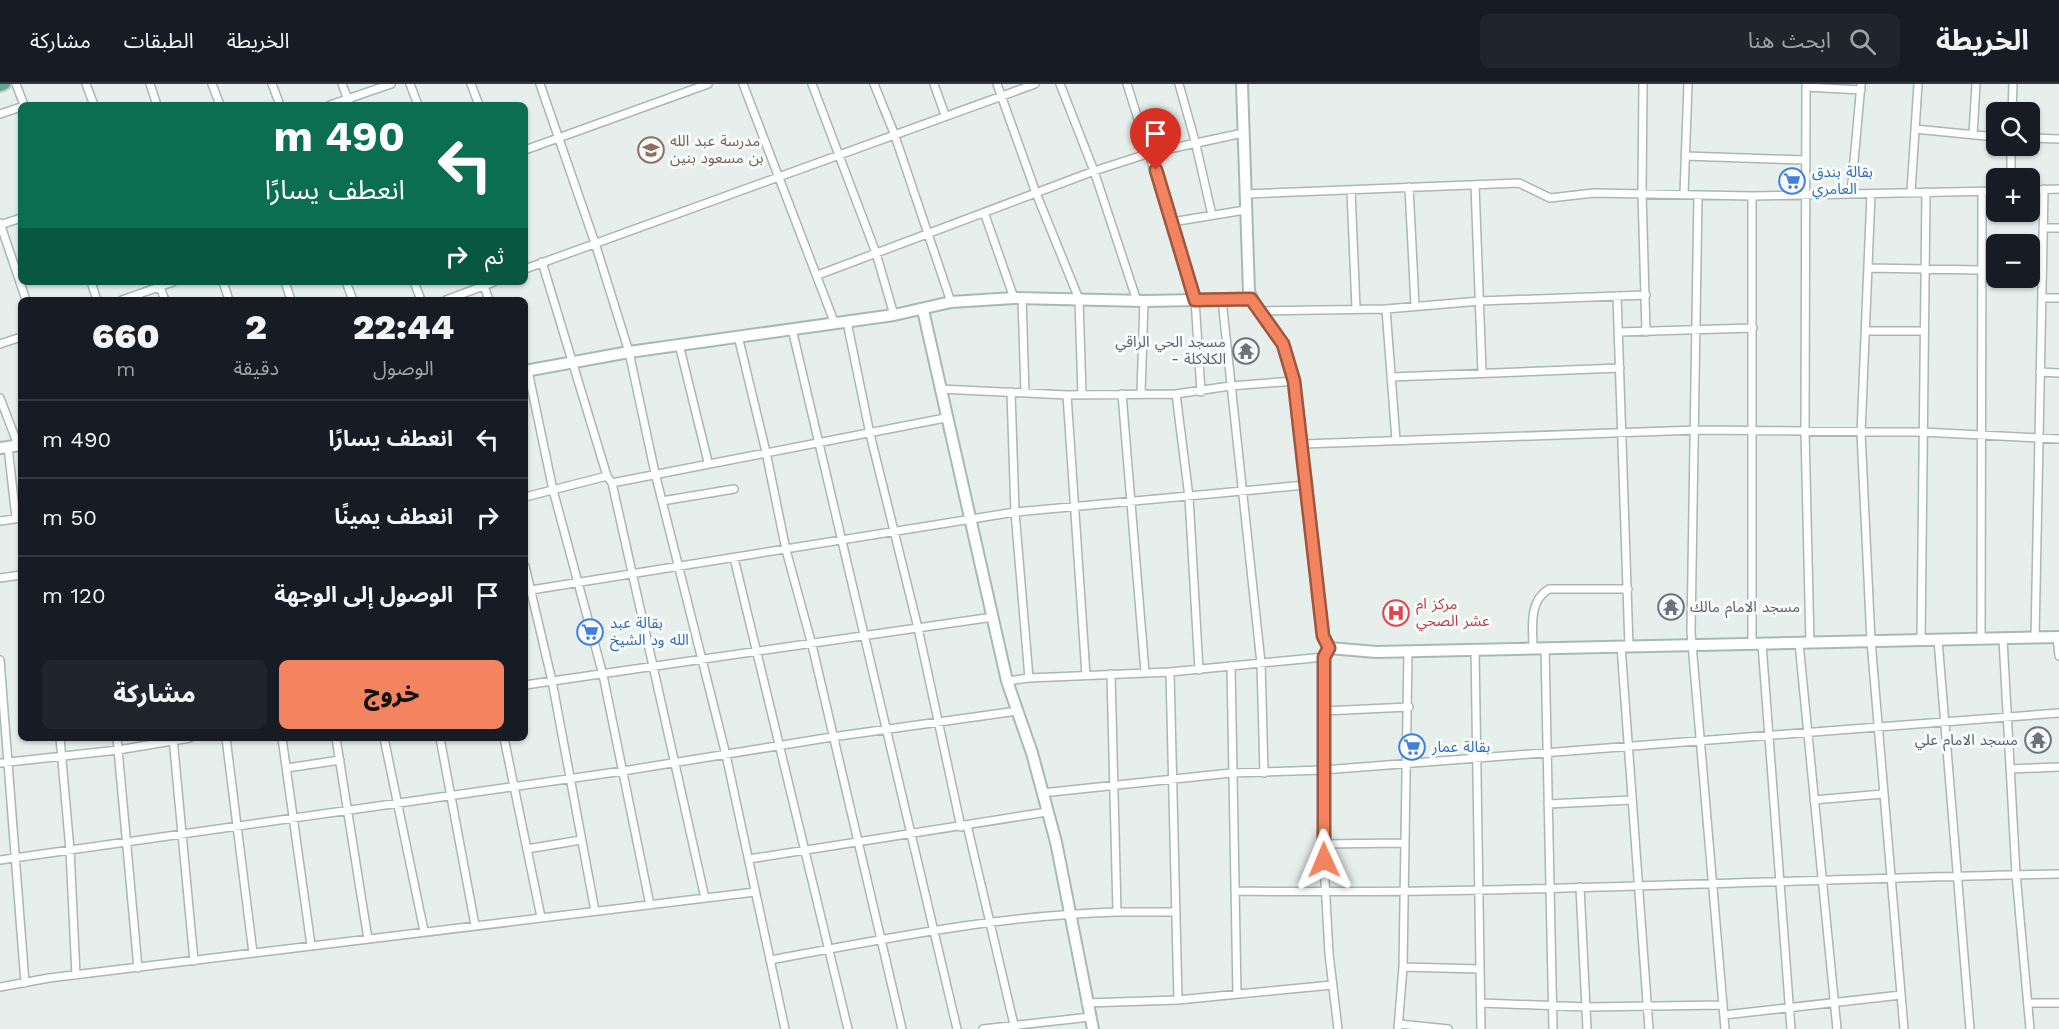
<!DOCTYPE html>
<html lang="ar">
<head>
<meta charset="utf-8">
<style>
  :root { --surface:#171b24; --page:#20242c; --text:#f1f3f6; --muted:#9ea1a6; --line:#363941; --accent:#f4845f }
  body { margin:0; font-family:"Work Sans","Noto Sans Arabic",sans-serif; background:var(--page); color:var(--text); direction:rtl; height:100vh; display:flex; flex-direction:column; font-size:22px; white-space:nowrap }
  * { box-sizing:border-box; margin:0 }
  p { font-size:20px; color:var(--muted) }
  .icon { flex:none; width:33px; height:33px; fill:none; stroke:currentColor; stroke-width:2; stroke-linecap:round; stroke-linejoin:round }
  .map { position:relative; flex:1; overflow:hidden; direction:ltr }
  .panel { position:absolute; left:18px; top:213px; width:510px; height:444px; display:flex; flex-direction:column; background:var(--surface); border-radius:9px; box-shadow:0 2px 4px #0004; direction:rtl }
  .panel>* { flex:none }
  .hud { position:absolute; left:18px; top:18px; width:510px; height:183px; border-radius:9px; box-shadow:0 2px 4px #0004; direction:rtl; background:#0b6e4f; color:#fff; overflow:hidden }
  .fabs { position:absolute; left:1986px; top:18px; display:grid; gap:12px }
  .fabs a { display:grid; place-items:center; width:54px; height:54px; border-radius:9px; background:var(--surface); box-shadow:0 2px 4px #0004; font-size:30px }
  .pin { position:absolute; display:grid; place-items:center; width:51px; height:51px; color:#fff; margin:-62px -26px; border-radius:50% 50% 50% 0; rotate:-45deg; box-shadow:0 0 6px #0007 }
  .pin .icon { rotate:45deg }
  .me { position:absolute; width:66px; margin:-33px; rotate:359deg; stroke-linejoin:round; filter:drop-shadow(0 0 4px #0008) }
  .turn { display:flex; align-items:center; gap:21px; height:126px; padding:0 24px; font-size:27px }
  .turn .icon { width:78px; height:78px; stroke-width:2.5 }
  .turn b { display:block; font-size:42px; line-height:51px }
  .then { display:flex; align-items:center; height:57px; padding:0 24px; background:#0003; gap:12px; font-size:22px }
  .eta { display:flex; justify-content:space-evenly; align-items:center; height:102px; text-align:center }
  .eta b { font-size:36px; font-weight:800; line-height:42px }
  .cta { display:flex; gap:12px; margin-top:auto; padding:12px 24px }
  .cta a { flex:1; height:69px; border-radius:9px; background:var(--accent); color:#111; font-size:24px; font-weight:800; line-height:69px; text-align:center }
  .cta a+a { background:var(--page); color:var(--text) }
  ul { padding:0; list-style:none }
  li { display:flex; align-items:center; gap:18px; height:78px; padding:0 24px; border-top:2px solid var(--line) }
  li div { flex:1 }
  li b { display:block; font-size:22px }
  li em { font-style:normal }
  header { display:flex; align-items:center; gap:36px; box-sizing:border-box; height:84px; padding:0 30px; background:var(--surface); border-bottom:2px solid var(--line) }
  header strong { font-size:28px }
  nav { display:flex; gap:33px; margin-inline-start:auto; font-size:21px }
  .search { width:420px; height:54px; background:var(--page); display:flex; align-items:center; gap:15px; box-sizing:border-box; padding:0 21px; border-radius:9px; color:var(--muted); font-size:22px }
  .map>svg:first-child { display:block }
  .lines { fill:none; stroke-linecap:round; stroke-linejoin:round }
  .street-casing { stroke:#a8b8b2; stroke-width:10 }
  .secondary-casing { stroke:#a4bbb3; stroke-width:14 }
  .primary-casing { stroke:#c2cac8; stroke-width:14 }
  .street { stroke:#fff; stroke-width:7 }
  .secondary { stroke:#fff; stroke-width:10 }
  .primary { stroke:#6aa596; stroke-width:10 }
  .route-casing { stroke:#9f563e; stroke-width:15 }
  .route { stroke:#f4845f; stroke-width:10 }
  .labels { text-anchor:middle; stroke-width:6; stroke-linejoin:round; paint-order:stroke }
  .education-label { font-size:15px; fill:#785e54; stroke:#f7fbf9; text-anchor:start }
  .shop-label { font-size:15px; fill:#366cbe; stroke:#f7fbf9; text-anchor:start }
  .worship-label { font-size:15px; fill:#5b616d; stroke:#f7fbf9; text-anchor:end }
  .health-label { font-size:15px; fill:#be3a42; stroke:#f7fbf9; text-anchor:start }
</style>
</head>
<body>
<header>
<strong>الخريطة</strong>
<div class="search"><svg class="icon" aria-label="search" viewBox="0 0 24 24"><circle cx="10" cy="10" r="6"/><path d="M15 15l6 6"/></svg>ابحث هنا</div>
<nav><a>الخريطة</a><a>الطبقات</a><a>مشاركة</a></nav>
</header>
<div class="map">
<svg width="2059" height="945" viewBox="0 0 2059 945">
  <rect width="100%" height="100%" fill="#e6efeb"/>
  <g class="lines">
    <g class="street-casing">
      <path id="street" d="M16,0l8,21
        M86,0l8,21
        M150,0l7,21
        M212,0l8,21
        M272,0l8,21
        M342,0l8,21
        M410,0l8,21
        M471,0l8,21
        M540,0l55,159 34,109 26,121 71,282 59,274
        M743,0l92,240
        M812,0l64,169 18,62
        M874,0l20,49 57,169
        M934,0l11,31
        M997,0l39,109 43,106 3,96
        M1060,0l34,87 43,130
        M1127,0l68,216 6,92
        M1179,0l16,57 17,74
        M1643,0l-1,109 4,139
        M1806,0l-1,348 5,211
        M1806,3l55,3
        M330,21l61,-21
        M2012,28l1,-28
        M0,30l21,-7
        M1915,45l81,8
        M1973,51l3,-51
        M2030,54l29,1
        M525,66l183,-66
        M1685,72l119,4
        M2011,94v-32
        M1475,101l7,187
        M1409,103l6,118
        M2030,106l29,-1
        M1351,107l5,117
        M1911,108l7,-108
        M1245,110l274,-11 31,15 44,-5 158,3 244,-5
        M1684,110l4,-110
        M1851,110l10,-110
        M1871,110l-10,239 10,208 33,388
        M1698,111l-7,437 34,397
        M1752,112v449
        M985,131l29,83
        M1172,138l73,-12
        M0,139l26,77
        M0,141l21,-7
        M2043,144h16
        M542,178l65,214 5,7 93,415
        M1869,184l112,2
        M525,185l510,-185
        M818,191l276,-104 56,-18 93,-20
        M91,198l6,18
        M158,198l7,18
        M223,198l6,18
        M285,198l6,18
        M346,198l7,18
        M414,198l7,18
        M483,199l6,17
        M1617,212l12,350
        M1022,214l3,95
        M2042,214h17
        M122,216l51,-18
        M446,216l48,-18
        M1222,216l39,363 3,110
        M1386,225l10,131
        M1259,227l127,-2 94,-8 166,-6
        M847,238l23,112 48,194 43,199
        M792,245l165,700
        M1867,247h56
        M1619,248l134,-4
        M738,252l28,116 20,98 26,95 90,384
        M0,260l21,-7
        M679,260l29,118
        M528,287l25,119 50,185 47,230
        M2040,288l19,1
        M1391,293l229,-9
        M940,305l127,6 109,-1 54,-8 64,-5
        M1011,308l4,120 14,166
        M1141,309l3,-92
        M1122,310l23,278
        M1176,310l13,103 10,173
        M1067,311l19,280
        M0,314l18,47
        M1303,360l393,-14 226,2 137,7
        M8,363l8,71
        M612,399l333,-65
        M525,413l82,-21
        M662,417l72,-12
        M0,437l21,-3
        M734,474l114,471
        M525,482l27,115 43,230
        M0,494l21,-3
        M525,507l490,-79 291,-27
        M2057,553l2,19
        M2035,554l9,-449
        M2003,555l13,235 14,155
        M1921,556l5,-448
        M1938,556l32,389
        M1981,556l1,-448
        M1799,559l38,386
        M1762,560l29,385
        M1621,562l28,383
        M1329,564l-5,9 -1,187 6,110 9,75
        M1545,564l8,381
        M1475,565l6,380
        M1533,565c0,-21 -5,-48 16,-60h79
        M0,576l25,323
        M1231,582l6,328
        M1170,588l8,328
        M1007,597l22,-3 141,-6 154,-15
        M525,601l468,-68
        M1323,627l86,-4
        M60,654l10,112 6,125
        M117,654l21,230
        M173,654l21,223
        M226,654l27,215
        M282,654l29,207
        M336,654l32,201
        M384,654l40,193
        M440,654l35,187
        M504,654l37,179
        M0,679l118,-13 72,-12
        M287,684l53,-8
        M2011,685l48,-2
        M1042,709l189,-20 92,-3 736,-57
        M1814,716l69,-6
        M1548,720l84,-4
        M967,741l48,204
        M1323,760l80,-1
        M527,765l54,-9
        M749,775l298,-47
        M0,776l623,-89 209,-34 185,-26
        M1580,803l7,142
        M1235,807c274,4 549,-12 824,-17
        M1117,828h57
        M770,876c115,-21 230,-45 347,-48l-6,-238
        M1403,883l77,2
        M0,903l49,-9 706,-86
        M1086,919l92,-3 154,-15
        M1482,919l105,4 136,-2
        M2028,919h31
        M1724,931l177,-20
        M1399,940l49,5
        M983,945l107,-12
        M1398,945l5,-62 5,-316"/>
    </g>
    <g class="secondary-casing">
      <path id="secondary" d="M1242,0l7,208 6,13 28,39 11,37 29,255 6,12 47,4 683,-15
        M923,226l84,371 25,72 24,89 37,187
        M525,287l104,-19 265,-37 57,-13 63,-4 130,3 107,-2
        M0,364l21,-3"/>
    </g>
    <g class="primary-casing">
      <path id="primary" d="M0,2l5,-2"/>
    </g>
    <use href="#street" class="street"/>
    <use href="#secondary" class="secondary"/>
    <use href="#primary" class="primary"/>
  </g>
  <g class="lines">
    <g class="route-casing">
      <path id="route" d="M1156,86l39,130 56,-1 32,45 11,37 29,255 6,12 -5,9v203"/>
    </g>
    <use href="#route" class="route"/>
  </g>
  <defs>
    <g id="school-ring" transform="scale(1.35)"><circle r="9.5" fill="#f7fbf9" stroke="#8d6e63" stroke-width="1.5"/><path d="M0-5L7-2L0 1L-7-2ZM-4 1L0 2.5L4 1V4Q0 6-4 4Z" fill="#8d6e63"/></g>
    <g id="supermarket-ring" transform="scale(1.35)"><circle r="9.5" fill="#f7fbf9" stroke="#3f7fe0" stroke-width="1.5"/><path d="M-6-5.5h2.5l.6 2H6L4.5 2H-2.5L-4.4-4H-6ZM-1.5 3.2a1.3 1.3 0 1 0 .1 0ZM3 3.2a1.3 1.3 0 1 0 .1 0Z" fill="#3f7fe0"/></g>
    <g id="temple-ring" transform="scale(1.35)"><circle r="9.5" fill="#f7fbf9" stroke="#6b7280" stroke-width="1.5"/><path d="M0-6L5-2H3V0L6.5 2.5H4V6H1.5V3h-3V6H-4V2.5H-6.5L-3 0V-2H-5Z" fill="#6b7280"/></g>
    <g id="hospital-ring" transform="scale(1.35)"><circle r="9.5" fill="#f7fbf9" stroke="#e0444e" stroke-width="1.5"/><path d="M-5-5h3v3.5h4V-5h3V5h-3V1.5h-4V5h-3Z" fill="#e0444e"/></g>
  </defs>
  <g fill-rule="evenodd">
    <use href="#school-ring" x="651" y="66"/>
    <use href="#supermarket-ring" x="1792" y="97"/>
    <use href="#temple-ring" x="1246" y="267"/>
    <use href="#temple-ring" x="1671" y="523"/>
    <use href="#hospital-ring" x="1396" y="529"/>
    <use href="#supermarket-ring" x="590" y="548"/>
    <use href="#temple-ring" x="2038" y="656"/>
    <use href="#supermarket-ring" x="1412" y="663"/>
  </g>
  <g class="labels">
    <g class="education-label">
      <text x="670" y="62">مدرسة عبد الله<tspan x="670" dy="17">بن مسعود بنين</tspan></text>
    </g>
    <g class="shop-label">
      <text x="1812" y="93">بقالة بندق<tspan x="1812" dy="17">العامري</tspan></text>
      <text x="610" y="544">بقالة عبد<tspan x="610" dy="17">الله ود الشيخ</tspan></text>
      <text x="1432" y="668">بقالة عمار</text>
    </g>
    <g class="worship-label">
      <text x="1226" y="263">مسجد الحي الراقي<tspan x="1226" dy="17">- الكلاكلة</tspan></text>
      <text x="1690" y="528" text-anchor="start">مسجد الامام مالك</text>
      <text x="2018" y="661">مسجد الامام علي</text>
    </g>
    <g class="health-label">
      <text x="1416" y="525">مركز ام<tspan x="1416" dy="17">عشر الصحي</tspan></text>
    </g>
  </g>
</svg>
<div class="fabs">
<a><svg class="icon" aria-label="search" viewBox="0 0 24 24"><circle cx="10" cy="10" r="6"/><path d="M15 15l6 6"/></svg></a>
<a>+</a>
<a>−</a>
</div>
<div class="pin" style="left:1156px;top:86px;background:#d93025"><svg class="icon" aria-label="arrive" viewBox="0 0 24 24"><path d="M6 21V4h12l-3 4 3 4H6"/></svg></div>
<svg class="me" style="left:1324px;top:776px" viewBox="-20 -20 40 40"><path d="M0-17L14 15 0 8-14 15z" fill="#f4845f" stroke="#fff" stroke-width="4"/></svg>
<div class="hud">
<div class="turn"><svg class="icon" aria-label="left" viewBox="0 0 24 24"><path d="M17 20v-9H6M10 6l-5 5 5 5"/></svg><div><b>490 m</b>انعطف يسارًا</div></div>
<div class="then">ثم<svg class="icon" aria-label="right" viewBox="0 0 24 24"><path d="M7 20v-9h11M14 6l5 5-5 5"/></svg></div>
</div>
<section class="panel">
<div class="eta">
<div><b>22:44</b><p>الوصول</p></div>
<div><b>2</b><p>دقيقة</p></div>
<div><b>660</b><p>m</p></div>
</div>
<ul>
<li><svg class="icon" aria-label="left" viewBox="0 0 24 24"><path d="M17 20v-9H6M10 6l-5 5 5 5"/></svg><div><b>انعطف يسارًا</b></div><em>490 m</em></li>
<li><svg class="icon" aria-label="right" viewBox="0 0 24 24"><path d="M7 20v-9h11M14 6l5 5-5 5"/></svg><div><b>انعطف يمينًا</b></div><em>50 m</em></li>
<li><svg class="icon" aria-label="arrive" viewBox="0 0 24 24"><path d="M6 21V4h12l-3 4 3 4H6"/></svg><div><b>الوصول إلى الوجهة</b></div><em>120 m</em></li>
</ul>
<div class="cta"><a>خروج</a><a>مشاركة</a></div>
</section>
</div>
</body>
</html>
